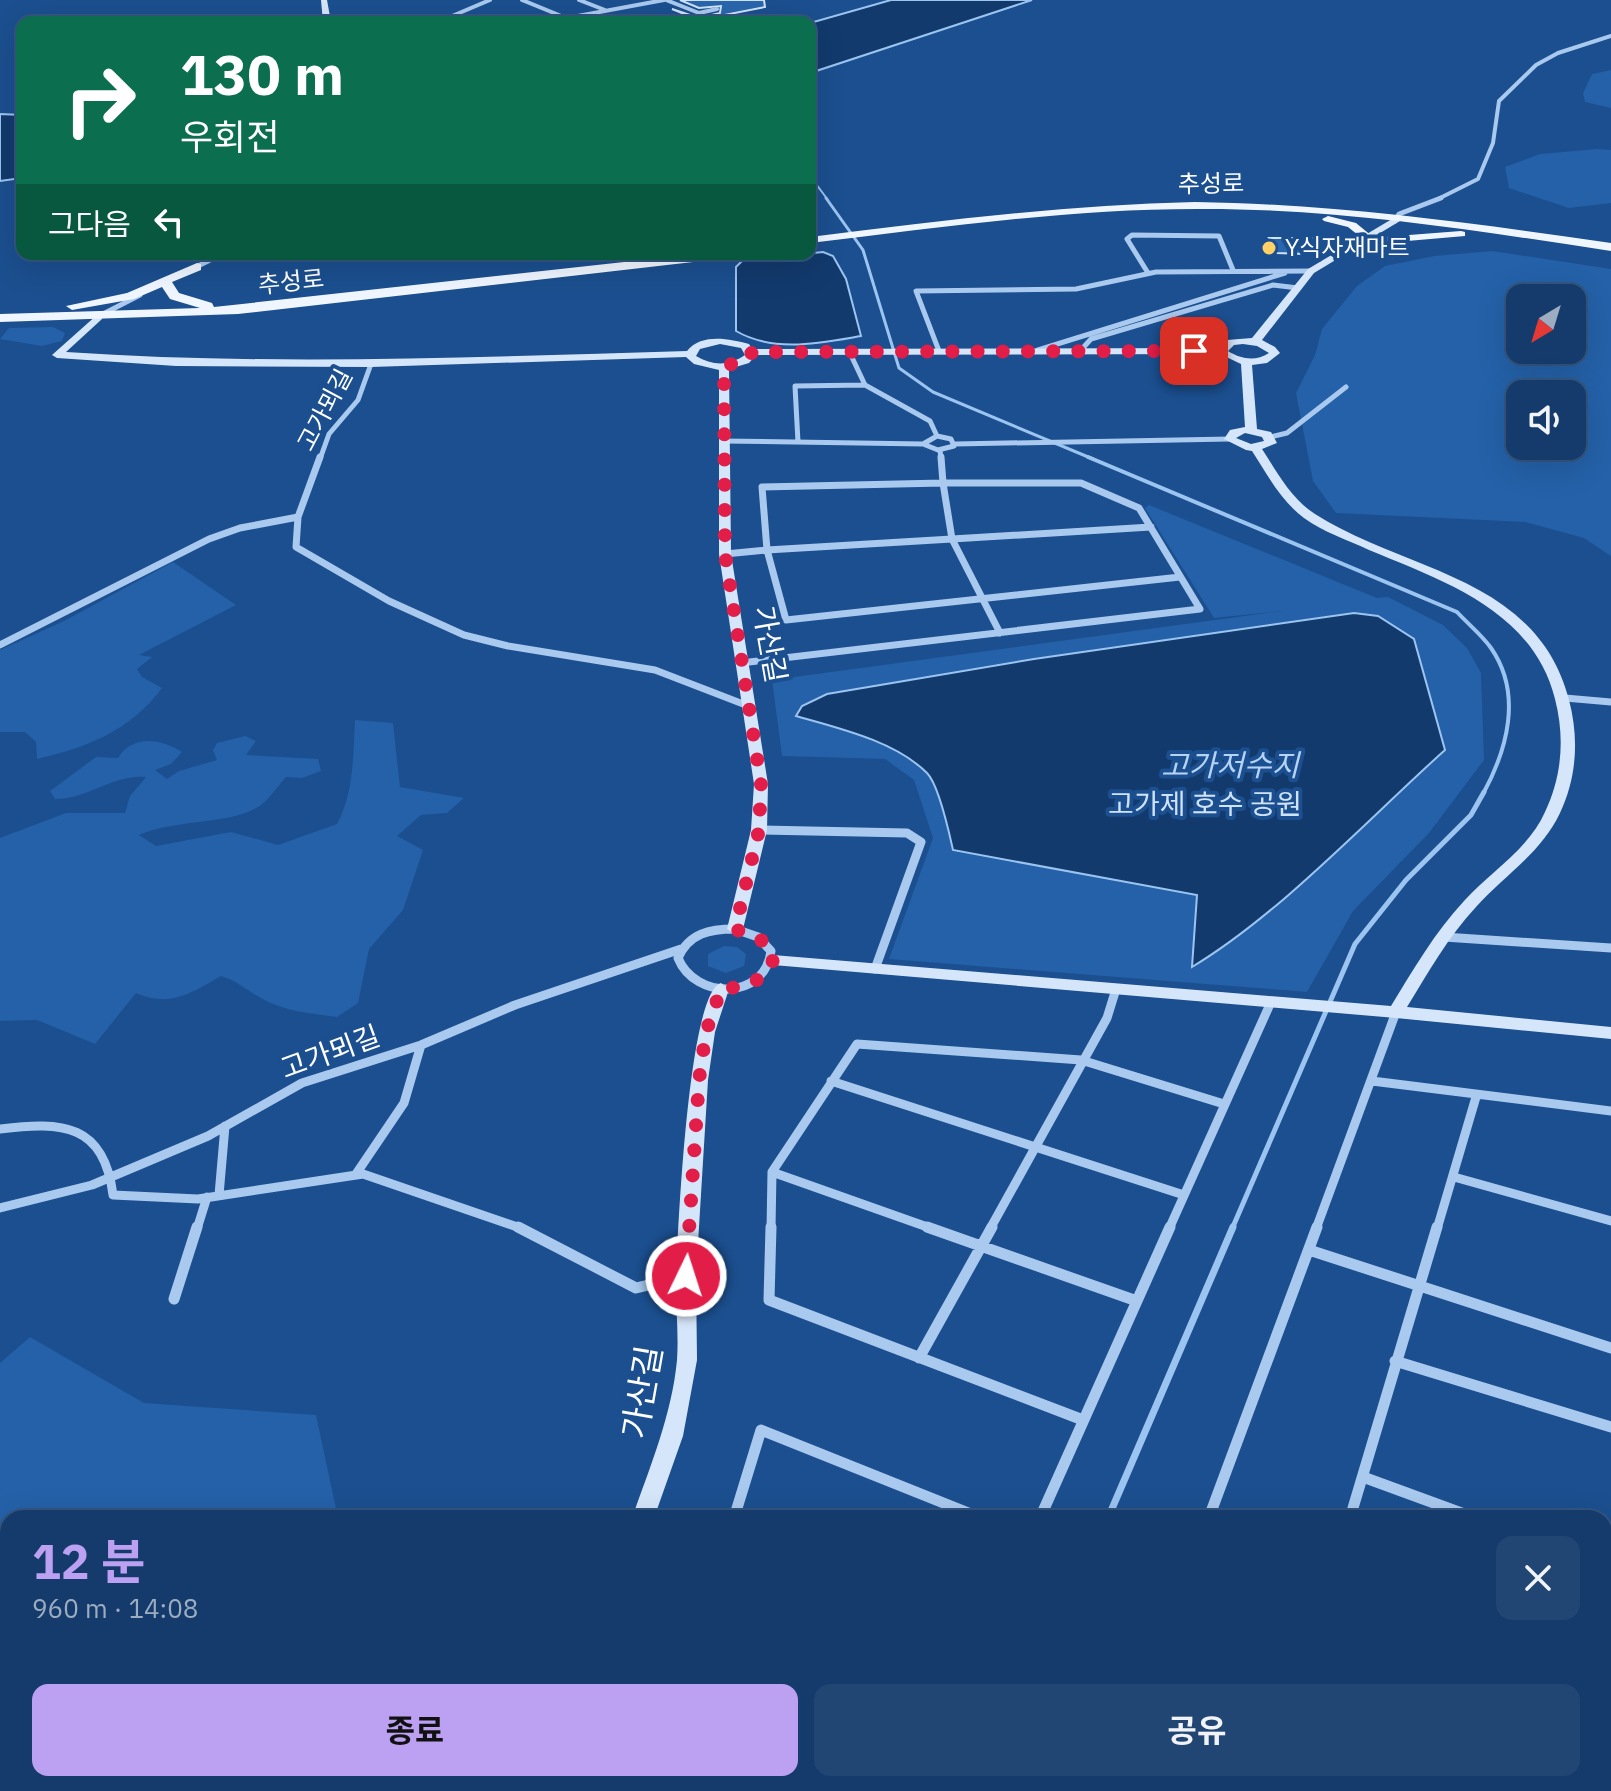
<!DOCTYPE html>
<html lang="ko">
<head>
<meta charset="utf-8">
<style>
  :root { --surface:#143b6b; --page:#214673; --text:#f1f3f6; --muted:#9dadc1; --line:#33557e; --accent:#bca0f2 }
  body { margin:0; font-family:"IBM Plex Sans","Noto Sans KR",sans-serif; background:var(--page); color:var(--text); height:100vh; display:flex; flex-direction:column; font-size:30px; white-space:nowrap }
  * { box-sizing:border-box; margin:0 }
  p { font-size:26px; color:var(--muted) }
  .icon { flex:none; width:44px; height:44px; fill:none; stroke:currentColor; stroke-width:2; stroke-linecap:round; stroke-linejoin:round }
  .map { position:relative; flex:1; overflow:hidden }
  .sheet { position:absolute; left:0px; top:1510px; width:1612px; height:282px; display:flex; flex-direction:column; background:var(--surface); border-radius:24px 24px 0 0; box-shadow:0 8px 32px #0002,0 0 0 2px var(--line) }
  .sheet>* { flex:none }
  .banner { position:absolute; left:16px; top:16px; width:800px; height:244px; border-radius:16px; box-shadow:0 8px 32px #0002,0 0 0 2px var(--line); background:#0b6e4f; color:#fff; overflow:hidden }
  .needle { width:52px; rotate:218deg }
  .tools { position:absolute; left:1506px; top:284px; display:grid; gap:16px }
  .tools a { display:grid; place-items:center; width:80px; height:80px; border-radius:16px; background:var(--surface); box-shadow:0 8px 32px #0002,0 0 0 2px var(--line); font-size:40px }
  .pin { position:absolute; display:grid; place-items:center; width:68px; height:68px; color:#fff; margin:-34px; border-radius:16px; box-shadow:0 4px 12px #0006 }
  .me { position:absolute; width:88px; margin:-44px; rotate:4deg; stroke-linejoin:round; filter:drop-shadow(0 0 6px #0008) }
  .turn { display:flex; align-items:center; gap:28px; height:168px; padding:0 32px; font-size:36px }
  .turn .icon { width:104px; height:104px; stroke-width:2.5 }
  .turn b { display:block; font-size:56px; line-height:68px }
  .then { display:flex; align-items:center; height:76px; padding:0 32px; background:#0003; gap:16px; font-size:30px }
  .round { display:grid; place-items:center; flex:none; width:84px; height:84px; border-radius:16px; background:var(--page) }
  .summary { display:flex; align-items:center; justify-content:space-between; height:136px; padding:0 32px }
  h1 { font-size:48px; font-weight:700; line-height:60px; color:var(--accent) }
  .cta { display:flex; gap:16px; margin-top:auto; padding:16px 32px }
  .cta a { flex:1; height:92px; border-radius:16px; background:var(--accent); color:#111; font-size:32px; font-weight:700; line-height:92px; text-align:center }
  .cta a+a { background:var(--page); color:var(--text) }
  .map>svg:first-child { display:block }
  .green { fill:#2461a8; fill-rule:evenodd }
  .water { fill:#123a6d; stroke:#9cc4f0; stroke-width:2 }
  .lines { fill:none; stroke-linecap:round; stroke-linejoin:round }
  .stream-far4 { stroke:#9cc4f0; stroke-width:2 }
  .stream-far3 { stroke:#9cc4f0; stroke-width:3 }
  .stream-far2 { stroke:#9cc4f0; stroke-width:4 }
  .stream-far1 { stroke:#9cc4f0; stroke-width:5 }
  .stream { stroke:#9cc4f0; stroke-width:7 }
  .building { fill:#2a66ad; stroke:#cfe3fa; stroke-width:2 }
  .street-far4 { stroke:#a9c9ee; stroke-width:4 }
  .street-far3 { stroke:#a9c9ee; stroke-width:5 }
  .street-far2 { stroke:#a9c9ee; stroke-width:7 }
  .street-far1 { stroke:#a9c9ee; stroke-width:9 }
  .street { stroke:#a9c9ee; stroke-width:11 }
  .secondary { fill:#d6e6fa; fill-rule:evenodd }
  .primary { fill:#f0f6ff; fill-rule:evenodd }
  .route { stroke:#e11d48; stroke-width:14; stroke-dasharray:0 25.2 }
  .poi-dot { fill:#ffd166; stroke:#1b4f8f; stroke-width:3 }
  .labels { text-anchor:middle; stroke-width:8; stroke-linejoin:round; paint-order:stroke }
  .far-street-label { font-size:24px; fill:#fff; stroke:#1b4f8f }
  .far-poi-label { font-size:24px; fill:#fff; stroke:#1b4f8f; text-anchor:start }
  .street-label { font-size:28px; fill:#fff; stroke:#1b4f8f }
  .park-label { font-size:28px; fill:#cfe3fa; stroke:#1b4f8f }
  .water-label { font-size:30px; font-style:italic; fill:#b5d3f5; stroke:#1b4f8f }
  .near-street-label { font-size:34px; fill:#fff; stroke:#1b4f8f }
</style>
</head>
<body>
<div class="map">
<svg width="1611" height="1791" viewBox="0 0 1611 1791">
  <rect width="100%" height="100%" fill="#1b4f8f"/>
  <path class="green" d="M1611,70v38l-26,-6 -2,-9 9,-19z
    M1597,149l14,1v53l-42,5 -60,-20 -4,-21 35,-13z
    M1492,251l119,18v287l-27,-18 -59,-16 -189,-9 -23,-32 -17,-88 19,-38 7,-26 35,-43 28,-20 49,-10zM1520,298h52v52h-52zM1520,394h52v52h-52z
    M53,327l12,6 -3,8 -20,5 -42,-7 9,-11z
    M1149,505l228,93 11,-1 55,28 24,23 14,25 3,87 -55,73 -76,78 -46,81 -418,-33 44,-121 -19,-58 -29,-21 -103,-3 -10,-76 510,-69 -68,7 -69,-110z
    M173,562l63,43 -97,50 13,2 -15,12 5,8 20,11c-32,43 -74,59 -125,71l-1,-17 -11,-10h-25v-82l64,-29z
    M355,720l38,3 7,64 64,11 -17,15 -26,2 -24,21 26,14 -20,60 -34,39 -11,54 -21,14c-25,-3 -54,-6 -76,-19 -15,-8 -24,-17 -40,-22 -30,17 -51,32 -85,17l-41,51 -58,-24 -37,1v-183l66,-25h59l5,-17 16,-19c-33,-3 -60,23 -91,22l-5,-8 46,-34 22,1c15,-24 43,-19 64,-6l-11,12 -16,6 12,9 12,-8 38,-11 -4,-10 4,-7 28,-7 11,5 -10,14 72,4 3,12 -19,7 -16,-1c-8,9 -16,21 -25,28 -27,20 -88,14 -122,30l17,11 75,-14 47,13 59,-21c17,-31 16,-69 18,-104z
    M724,946l13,1 9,7 -2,12 -18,7 -18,-7v-12z
    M30,1337l114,66 172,12 22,103h-330v266h175l-3,7h-180v-428z"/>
  <path class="water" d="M891,0h141l-222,73v-50z
    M0,114l22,1v63l-22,3z
    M823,252l10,4 13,23 15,57c-41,7 -87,17 -125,-5v-64l7,-7z
    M1354,613l24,3 36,23 31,111c-78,70 -165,164 -253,217l5,-72 -244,-45c-4,-18 -14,-65 -26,-77 -32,-32 -89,-45 -131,-57l6,-10 25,-12 207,-35z"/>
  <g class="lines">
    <path class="stream-far4" d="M810,176l18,24"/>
    <path class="stream-far3" d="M826,198l37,52 36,118 34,24 160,67"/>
    <path class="stream-far2" d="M1088,457l369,155c11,12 25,23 34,36 32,46 16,102 -8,146"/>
    <path class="stream-far1" d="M1232,1229l123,-285 51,-64 65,-65 13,-23"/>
    <path class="stream" d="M1108,1518l125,-291
      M991,1791l3,-7"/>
  </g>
  <path class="building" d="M680,0h84l1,7 -66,13 -27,-11 27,9 21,-5 1,-7 -22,2z
    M1269,238h47l-12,16 -27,-1z"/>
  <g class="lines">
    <path class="street-far4" d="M522,0l49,20
      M579,0l26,10
      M666,0l33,13 18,-4
      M567,18l97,-18
      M438,22l52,-22
      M1436,200l42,-21 15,-36 6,-42 37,-36 22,-12 53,-17"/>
    <path class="street-far3" d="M1395,221l4,-7 42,-16
      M192,269l30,-15
      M1148,273l-21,-34 5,-4 87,1 14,34
      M103,314l37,-19
      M1038,350l247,-77
      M1081,350l10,-11 182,-54 25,3
      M849,351l16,34 65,36 7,15
      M939,351l-23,-60 160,-2 80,-17 155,-1
      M937,436l14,3 3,7 -16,4 -15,-6z
      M1270,437l17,-4 59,-46
      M723,441l200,3
      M798,442l-3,-56 70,-1
      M955,444l275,-5
      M940,450l1,9
      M320,459l9,-25 29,-34 13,-36"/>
    <path class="street-far2" d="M943,483l9,56 -185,11 -5,-63z
      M298,517l-2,30 93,54 75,34 44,11 147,24 96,37
      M952,539l48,94
      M952,539l199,-12
      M725,554l42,-4 19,70 394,-43
      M0,645l209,-106 31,-11 58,-11 22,-60
      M741,663l459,-54 -61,-101 -58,-25h-138l-2,-26
      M1565,698l46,4"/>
    <path class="street-far1" d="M759,830l148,3 14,9 -46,127
      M735,929l23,8 13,14c-6,50 -76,49 -93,7 11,-25 32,-29 57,-29z
      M1444,937l167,11
      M831,1081l353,114
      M1372,1081l239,30
      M0,1129c63,-8 104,-5 113,66l85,4 165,-25 160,55
      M356,1174l48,-71 17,-58
      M1454,1177l157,44
      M219,1195l6,-69
      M0,1208l92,-23 116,-49 94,-53 119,-38 94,-40 166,-56
      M197,1229l10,-32
      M771,1229l1,-57
      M933,1229l-161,-57 85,-128 224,16 143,44
      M990,1229l117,-211 9,-29
      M1169,1229l102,-227
      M1316,1229l80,-217
      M1437,1229l39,-132"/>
    <path class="street" d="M518,1227l118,61 50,-12
      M771,1227l-2,73 314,120
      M927,1227l207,73
      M1309,1250l302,98
      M174,1299l23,-72
      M919,1358l73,-131
      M1395,1361l216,66
      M1363,1477l112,41
      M734,1518l27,-88 220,88
      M1040,1518l130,-291
      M1225,1518l-14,-6 106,-285
      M1350,1518l87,-291
      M1604,1564l7,2
      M1604,1667l7,2
      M769,1784l14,7
      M594,1791l4,-7
      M917,1791l3,-7
      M1106,1791l3,-7
      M1262,1791l3,-7
      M1546,1791l1,-7"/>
    <path class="secondary" d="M321,0h6l4,22h-8z
      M1392,219l8,2 -86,52 -52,67 13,7 5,6 -13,10 -15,2 5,64 14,3 6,11 -15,6c15,23 29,50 53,65 91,58 222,62 254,186 10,38 8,77 -9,113 -19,40 -55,62 -84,94 -28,30 -48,66 -69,100l204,20v12l-215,-21 -623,-53 -8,-5 8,-5 618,51c22,-36 44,-74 73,-105 27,-30 64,-51 81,-89 17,-36 20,-74 10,-113 -22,-88 -111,-118 -186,-149 -21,-10 -46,-18 -65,-32 -23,-17 -37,-44 -52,-67l-6,-1 -22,-11 6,-9 15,-3 -4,-63 -21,-10 -464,1 -7,8 -20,6 2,185 37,230 -1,46 -24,99 -8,5 -8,-5 24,-99 3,-46 -35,-230v-184l-25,-6 -8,-7 -315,10 -195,-1 -119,-8 -5,-3 46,-41 5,3 -1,2 -36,33c207,14 414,5 621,-1 15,-18 42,-12 62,-7l3,5 467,-1 8,-8 25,-2 56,-69zM720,344l21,4 4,7c-16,11 -32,11 -49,1l4,-7zM1243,344l14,2 12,7c-14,9 -28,6 -41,-2l6,-6zM1245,433l17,4 2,4 -13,3 -15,-6z
      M721,983l8,6 -14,43 -7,48 -12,196 1,84 -14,76 -29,82h-22c18,-51 40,-104 45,-158 2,-29 -2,-58 -1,-86 2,-40 12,-282 45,-291z
      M471,1784h27l-3,7h-27z"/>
    <path class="primary" d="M1195,202c140,2 277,21 416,41v8c-138,-21 -275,-43 -415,-42 -129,0 -258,19 -386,34v-6c128,-16 256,-32 385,-35z
      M1328,216l28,7 17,14 -10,2 -15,-12 -24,-6 -2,-2z
      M1461,231l4,1v4l-81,7 -45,14 -6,-4 50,-16z
      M697,254h37l-6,4 -490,56 -238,8v-8l200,-6 -30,-9 -8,-12 -28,12 -62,11 -6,-4 61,-13 70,-30 4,1v6l-29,12 7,11 33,10 2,4z"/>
  </g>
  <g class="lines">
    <path class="route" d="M686,1276l13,-196 7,-48 15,-43c23,-2 43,-6 52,-29l-6,-17 -32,-14 24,-99 2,-46 -36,-230 -1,-188 24,-6 4,-8 442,-1"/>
  </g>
  <circle class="poi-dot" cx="1269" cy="248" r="8"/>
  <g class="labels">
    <g class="far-street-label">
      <text transform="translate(1211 184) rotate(-1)" y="8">추성로</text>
      <text transform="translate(291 282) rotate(-6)" y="8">추성로</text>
      <text transform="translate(325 410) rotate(-62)" y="8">고가뫼길</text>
    </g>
    <g class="far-poi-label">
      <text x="1285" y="256">Y식자재마트</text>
    </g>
    <g class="street-label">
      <text transform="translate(770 644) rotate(80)" y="10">가산길</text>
      <text transform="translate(330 1052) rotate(-20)" y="10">고가뫼길</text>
    </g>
    <g class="park-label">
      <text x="1205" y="814">고가제 호수 공원</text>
    </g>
    <g class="water-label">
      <text x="1230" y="776">고가저수지</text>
    </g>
    <g class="near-street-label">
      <text transform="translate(642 1392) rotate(-80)" y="12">가산길</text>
    </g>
  </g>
</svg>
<div class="tools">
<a><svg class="needle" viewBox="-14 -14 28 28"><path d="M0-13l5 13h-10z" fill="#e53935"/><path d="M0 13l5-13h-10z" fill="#9dadc1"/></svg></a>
<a><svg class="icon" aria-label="sound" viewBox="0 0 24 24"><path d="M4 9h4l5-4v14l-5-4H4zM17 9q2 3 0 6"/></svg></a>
</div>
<div class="pin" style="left:1194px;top:351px;background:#d93025"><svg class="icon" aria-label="arrive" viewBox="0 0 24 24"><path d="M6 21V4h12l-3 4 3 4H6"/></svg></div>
<svg class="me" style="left:686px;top:1276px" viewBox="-20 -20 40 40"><circle r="17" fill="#e11d48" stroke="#fff" stroke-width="3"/><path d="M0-11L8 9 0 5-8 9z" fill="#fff"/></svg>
<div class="banner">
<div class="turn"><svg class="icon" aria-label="right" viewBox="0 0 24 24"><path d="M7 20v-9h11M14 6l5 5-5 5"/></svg><div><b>130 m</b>우회전</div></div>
<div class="then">그다음<svg class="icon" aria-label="left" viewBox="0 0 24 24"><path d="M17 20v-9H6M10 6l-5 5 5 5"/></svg></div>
</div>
<section class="sheet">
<div class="summary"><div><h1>12 분</h1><p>960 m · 14:08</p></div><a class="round"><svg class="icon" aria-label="close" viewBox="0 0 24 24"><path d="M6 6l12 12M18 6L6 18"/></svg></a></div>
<div class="cta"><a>종료</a><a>공유</a></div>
</section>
</div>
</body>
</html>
